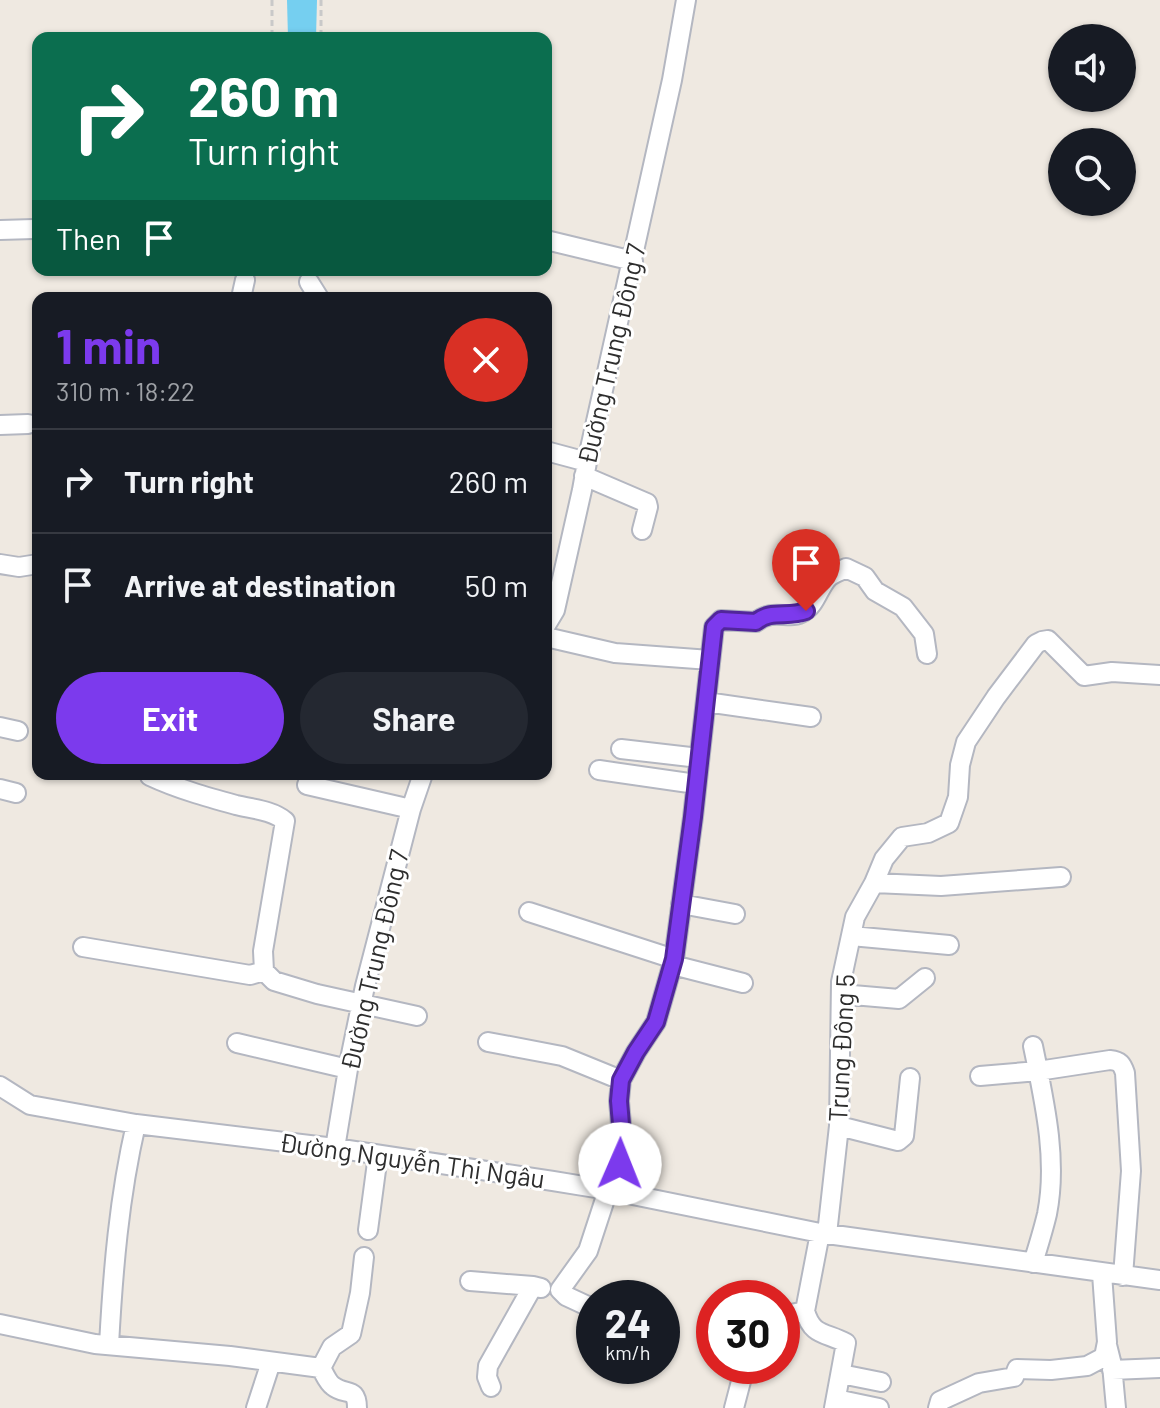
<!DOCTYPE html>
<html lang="en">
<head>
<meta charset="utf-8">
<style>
  :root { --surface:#171b24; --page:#242831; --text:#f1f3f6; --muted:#9ea1a6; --line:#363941; --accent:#7c3aed }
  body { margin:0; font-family:Barlow,sans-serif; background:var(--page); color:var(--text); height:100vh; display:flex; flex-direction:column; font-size:30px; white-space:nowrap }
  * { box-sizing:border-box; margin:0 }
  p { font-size:26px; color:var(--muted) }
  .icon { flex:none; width:44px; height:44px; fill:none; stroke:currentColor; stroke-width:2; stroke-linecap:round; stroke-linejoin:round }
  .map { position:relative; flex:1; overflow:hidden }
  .drawer { position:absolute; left:32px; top:292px; width:520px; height:488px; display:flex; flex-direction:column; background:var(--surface); border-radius:16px; box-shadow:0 2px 6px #0004 }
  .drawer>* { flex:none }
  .banner { position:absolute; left:32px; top:32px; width:520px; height:244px; border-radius:16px; box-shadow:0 2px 6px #0004; background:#0b6e4f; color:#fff; overflow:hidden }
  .tools { position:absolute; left:1048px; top:24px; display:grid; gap:16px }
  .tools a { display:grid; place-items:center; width:88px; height:88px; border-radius:50%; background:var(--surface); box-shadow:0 2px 6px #0004; font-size:40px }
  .speed { position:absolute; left:576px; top:1280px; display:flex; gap:16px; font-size:40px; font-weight:700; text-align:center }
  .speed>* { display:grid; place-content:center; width:104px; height:104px; border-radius:50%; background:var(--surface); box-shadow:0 2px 6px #0004; line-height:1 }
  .speed small { font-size:20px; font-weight:400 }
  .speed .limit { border:12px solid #d22; background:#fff; color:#111 }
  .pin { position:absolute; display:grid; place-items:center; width:68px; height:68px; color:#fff; margin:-82px -34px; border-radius:50% 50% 50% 0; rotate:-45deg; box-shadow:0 0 8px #0007 }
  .pin .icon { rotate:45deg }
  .me { position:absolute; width:88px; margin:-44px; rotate:1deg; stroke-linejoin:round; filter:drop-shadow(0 0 6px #0008) }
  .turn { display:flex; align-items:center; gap:28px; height:168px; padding:0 24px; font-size:36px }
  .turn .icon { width:104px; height:104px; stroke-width:2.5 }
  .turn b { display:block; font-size:56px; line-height:68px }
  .then { display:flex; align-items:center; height:76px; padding:0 24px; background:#0003; gap:16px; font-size:30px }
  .round { display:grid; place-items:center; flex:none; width:84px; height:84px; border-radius:42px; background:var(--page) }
  .headline { display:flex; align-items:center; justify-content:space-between; height:136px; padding:0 24px }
  h1 { font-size:48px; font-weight:700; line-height:60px; color:var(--accent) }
  .button { display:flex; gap:16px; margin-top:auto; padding:16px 24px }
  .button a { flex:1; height:92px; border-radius:48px; background:var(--accent); color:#fff; font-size:32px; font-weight:700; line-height:92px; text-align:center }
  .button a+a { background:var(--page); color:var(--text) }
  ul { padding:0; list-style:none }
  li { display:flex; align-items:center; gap:24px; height:104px; padding:0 24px; border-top:2px solid var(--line) }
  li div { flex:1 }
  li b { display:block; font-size:30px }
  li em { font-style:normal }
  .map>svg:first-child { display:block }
  .water { fill:#75cff0 }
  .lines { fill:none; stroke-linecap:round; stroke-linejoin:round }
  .minor-casing { stroke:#b4b7c1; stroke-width:22 }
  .path { stroke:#c9c9c9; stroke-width:3; stroke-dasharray:6 4; stroke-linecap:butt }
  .minor { stroke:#fff; stroke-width:18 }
  .route-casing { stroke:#51269a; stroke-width:20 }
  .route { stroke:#7c3aed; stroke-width:14 }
  .labels { text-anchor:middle; stroke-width:6; stroke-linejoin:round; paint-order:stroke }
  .street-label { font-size:26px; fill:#2e2e2e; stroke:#fff }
</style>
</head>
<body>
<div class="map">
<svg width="1160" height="1408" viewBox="0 0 1160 1408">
  <rect width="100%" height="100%" fill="#efe9e1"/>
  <path class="water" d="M287,0h30l-1,38h-28z"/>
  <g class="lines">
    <g class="minor-casing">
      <path id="minor" d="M0,230l34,-1
        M546,240l87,21
        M309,282l10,16
        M241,298l4,-18
        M0,425l28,-1
        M546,451l41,11
        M584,476l63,27 1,4 -6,23
        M0,564l19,3 19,-3
        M546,625l9,-15 27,-120 5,-28 85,-382 14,-80
        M546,637l69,16 95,7
        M706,702l105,15
        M0,727l18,4
        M621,749l78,9
        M599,770l97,14
        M150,774v2c28,13 57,21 86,29 16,4 36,5 49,16l-22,130 1,20 10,10 43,13 100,22
        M307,785l104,24
        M0,789l16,4
        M874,883l67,3 120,-9
        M681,904l54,10
        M529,912l145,47
        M851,936l98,9
        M83,947l167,28 14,-4
        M673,965l70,18
        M841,994l58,5 26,-21
        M488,1042l74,14 59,24
        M237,1043l111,26
        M980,1076l58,-5 72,-11c10,1 12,4 15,13l6,98 -8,105
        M0,1086l30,19 106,19 199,24 218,33 55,9 212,43 340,47
        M839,1126l59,15 6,-5 6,-58
        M335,1148l13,-79 17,-83 46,-177 12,-35
        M618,1192l4,-56 -3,-35 2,-21 15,-28 20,-30 18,-63 19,-142 21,-190 7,-7 35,2c18,-15 33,-1 47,-10 13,-7 16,-26 26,-35 5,-4 12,-6 17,-9l19,9 10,14 28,16 21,27 3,20
        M368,1230l10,-75
        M827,1234l12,-108 2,-144 14,-65 19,-34 10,-24 18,-22 26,-4 21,-10 9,-26 2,-32 6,-23 30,-45 40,-53 6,-3 6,-1 36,36 28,-4 48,3
        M1033,1263c5,-16 10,-32 14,-49 11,-55 -3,-114 -14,-168
        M470,1281l63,5 8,2
        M594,1309l-28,-13 -6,-6 28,-39 20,-61
        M805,1311c7,25 20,21 41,32l-12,65
        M782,1316l23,-5 15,-78
        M0,1324l95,20 135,12 91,12 11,-21 19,-13 9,-41 4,-36
        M109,1345c4,-74 10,-148 27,-221
        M1107,1345l5,20 4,43
        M321,1368c3,5 7,15 12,18 12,10 24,0 24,22
        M1112,1370l48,-2
        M841,1374l40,8
        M491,1387l-4,-10 1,-11 45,-80
        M836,1399l43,9
        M256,1408l15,-46
        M734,1408l11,-42
        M938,1408l2,-7 39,-18 35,-6 3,-8 34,1 36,-4 17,-9 3,-15 -5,-68"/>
    </g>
    <path class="path" d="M272,0v38
      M321,0v38"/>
    <use href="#minor" class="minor"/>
  </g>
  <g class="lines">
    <g class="route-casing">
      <path id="route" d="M620,1164l2,-28 -3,-35 2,-21 15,-28 20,-30 18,-63 19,-142 21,-190 7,-7 35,2c15,-13 32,-4 50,-11"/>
    </g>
    <use href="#route" class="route"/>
  </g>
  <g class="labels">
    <g class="street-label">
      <text transform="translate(612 354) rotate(-77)" y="9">Đường Trung Đông 7</text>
      <text transform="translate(375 960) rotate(-77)" y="9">Đường Trung Đông 7</text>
      <text transform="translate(842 1048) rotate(-87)" y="9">Trung Đông 5</text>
      <text transform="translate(412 1161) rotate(8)" y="9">Đường Nguyễn Thị Ngâu</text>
    </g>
  </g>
</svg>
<div class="tools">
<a><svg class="icon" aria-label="sound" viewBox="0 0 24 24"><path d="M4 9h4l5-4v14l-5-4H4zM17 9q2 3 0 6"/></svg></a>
<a><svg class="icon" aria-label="search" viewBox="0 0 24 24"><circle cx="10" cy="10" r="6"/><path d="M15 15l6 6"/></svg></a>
</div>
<div class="speed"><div>24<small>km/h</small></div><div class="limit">30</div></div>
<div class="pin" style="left:806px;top:611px;background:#d93025"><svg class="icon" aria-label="arrive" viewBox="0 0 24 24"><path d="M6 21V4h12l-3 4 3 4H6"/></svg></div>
<svg class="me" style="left:620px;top:1164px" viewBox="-20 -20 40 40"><circle r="19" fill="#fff"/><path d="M0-13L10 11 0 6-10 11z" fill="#7c3aed"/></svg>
<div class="banner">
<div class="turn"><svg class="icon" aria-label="right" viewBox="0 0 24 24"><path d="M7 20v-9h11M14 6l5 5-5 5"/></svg><div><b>260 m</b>Turn right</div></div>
<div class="then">Then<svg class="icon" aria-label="arrive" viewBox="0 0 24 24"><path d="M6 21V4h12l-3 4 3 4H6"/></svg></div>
</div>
<section class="drawer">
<div class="headline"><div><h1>1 min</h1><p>310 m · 18:22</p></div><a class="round" style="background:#d93025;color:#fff"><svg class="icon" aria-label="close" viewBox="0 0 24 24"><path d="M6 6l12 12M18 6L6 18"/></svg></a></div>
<ul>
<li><svg class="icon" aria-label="right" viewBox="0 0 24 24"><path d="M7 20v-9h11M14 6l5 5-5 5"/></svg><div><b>Turn right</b></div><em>260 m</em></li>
<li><svg class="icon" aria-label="arrive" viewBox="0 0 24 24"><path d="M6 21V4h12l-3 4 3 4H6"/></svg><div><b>Arrive at destination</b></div><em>50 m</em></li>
</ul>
<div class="button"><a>Exit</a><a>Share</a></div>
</section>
</div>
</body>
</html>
